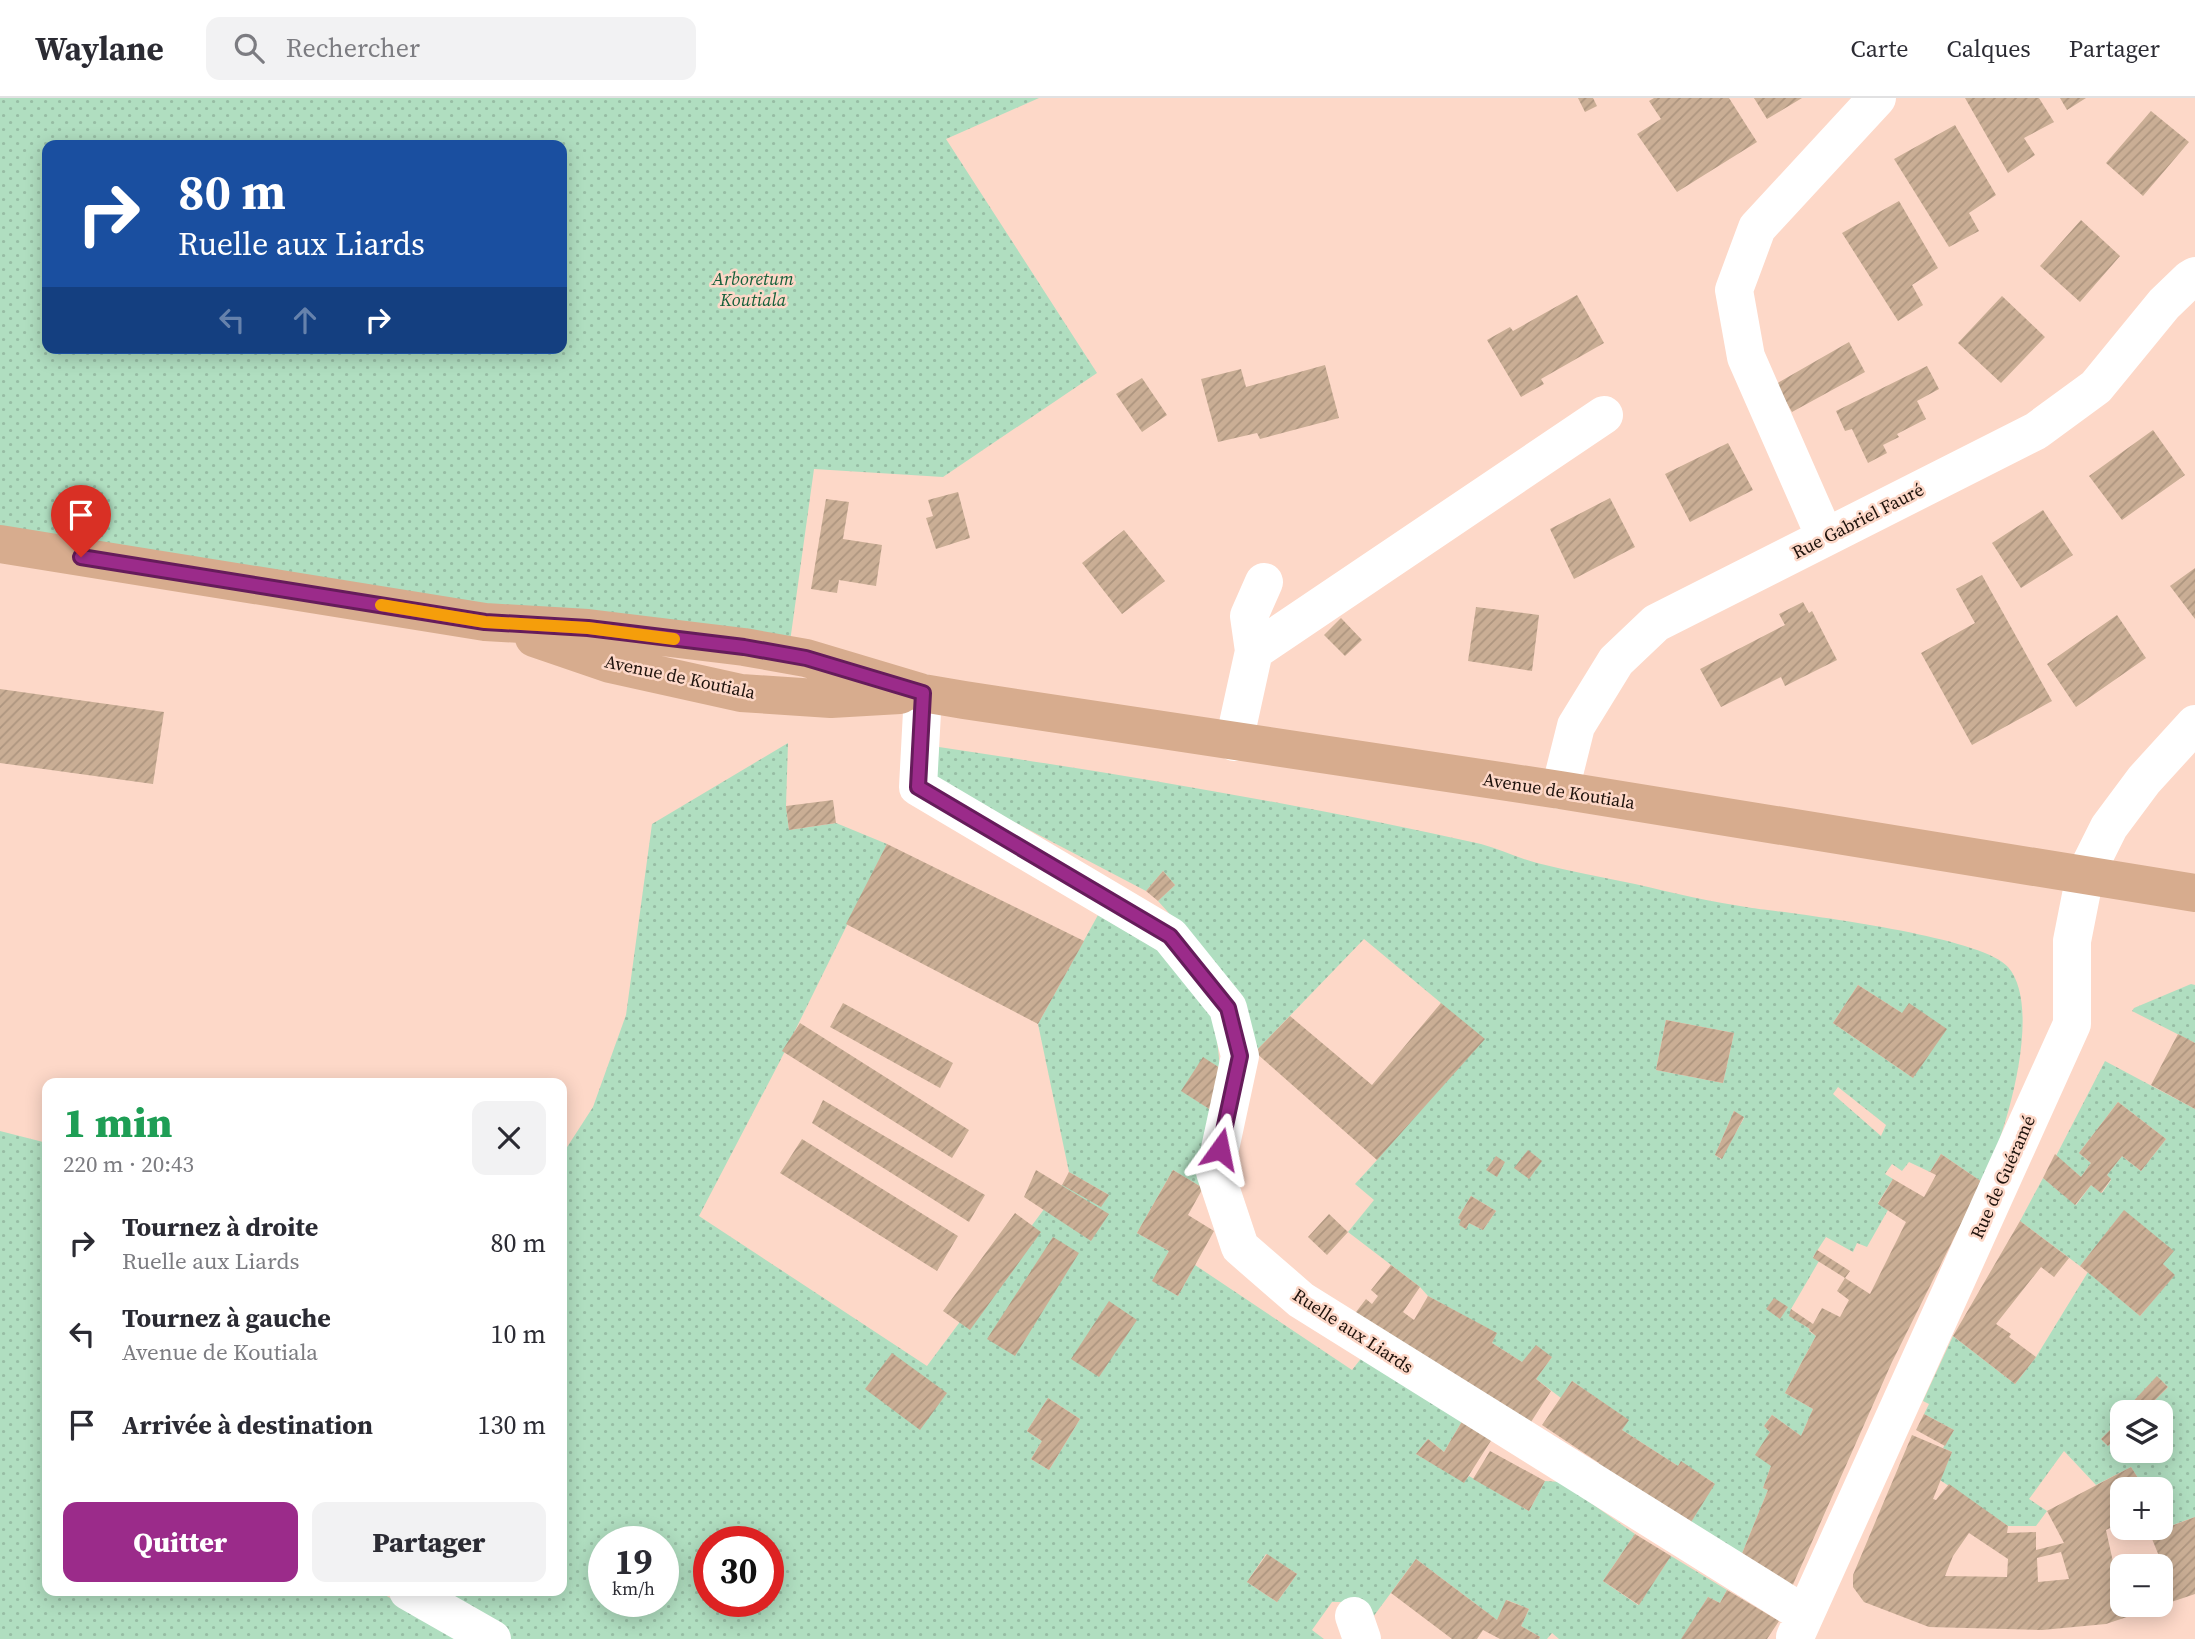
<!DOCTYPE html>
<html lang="fr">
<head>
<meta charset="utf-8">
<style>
  :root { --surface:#fff; --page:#f2f2f3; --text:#2b2b33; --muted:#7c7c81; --line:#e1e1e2; --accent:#9b2b8a }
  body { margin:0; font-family:"Source Serif 4",serif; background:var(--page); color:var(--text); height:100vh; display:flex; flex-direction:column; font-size:26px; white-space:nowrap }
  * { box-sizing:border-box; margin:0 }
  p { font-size:23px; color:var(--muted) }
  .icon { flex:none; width:38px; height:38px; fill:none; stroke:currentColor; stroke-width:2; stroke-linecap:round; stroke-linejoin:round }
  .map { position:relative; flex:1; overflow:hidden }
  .panel { position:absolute; left:42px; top:980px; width:525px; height:518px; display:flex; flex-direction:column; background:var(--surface); border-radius:14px; box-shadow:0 4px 18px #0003 }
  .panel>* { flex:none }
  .hud { position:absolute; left:42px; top:42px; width:525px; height:214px; border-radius:14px; box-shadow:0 4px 18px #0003; background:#1a4fa0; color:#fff; overflow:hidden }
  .buttons { position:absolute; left:2110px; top:1302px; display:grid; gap:14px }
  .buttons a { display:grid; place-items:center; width:63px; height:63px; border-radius:14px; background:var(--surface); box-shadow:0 4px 18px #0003; font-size:35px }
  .speed { position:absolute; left:588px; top:1428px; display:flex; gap:14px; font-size:35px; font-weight:700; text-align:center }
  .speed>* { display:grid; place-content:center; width:91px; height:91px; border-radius:50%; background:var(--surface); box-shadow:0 4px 18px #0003; line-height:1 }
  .speed small { font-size:18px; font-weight:400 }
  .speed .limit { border:10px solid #d22; background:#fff; color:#111 }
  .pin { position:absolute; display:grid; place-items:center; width:60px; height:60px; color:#fff; margin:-72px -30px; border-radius:50% 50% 50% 0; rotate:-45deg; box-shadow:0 0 7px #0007 }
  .pin .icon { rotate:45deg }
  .me { position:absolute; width:77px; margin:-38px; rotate:12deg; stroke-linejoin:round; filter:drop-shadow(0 0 5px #0008) }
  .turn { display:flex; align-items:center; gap:24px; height:147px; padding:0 21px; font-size:32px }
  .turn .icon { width:91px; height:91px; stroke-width:2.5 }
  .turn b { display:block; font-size:49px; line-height:60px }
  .lanes { display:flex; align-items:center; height:66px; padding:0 21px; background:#0003; justify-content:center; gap:35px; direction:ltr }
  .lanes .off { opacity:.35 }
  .round { display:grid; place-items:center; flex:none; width:74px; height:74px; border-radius:14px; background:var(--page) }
  .summary { display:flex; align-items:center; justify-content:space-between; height:119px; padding:0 21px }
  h1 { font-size:42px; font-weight:800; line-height:52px; color:#1e9e55 }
  .button { display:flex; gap:14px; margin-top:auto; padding:14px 21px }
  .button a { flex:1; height:80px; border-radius:14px; background:var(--accent); color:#fff; font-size:28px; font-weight:800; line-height:80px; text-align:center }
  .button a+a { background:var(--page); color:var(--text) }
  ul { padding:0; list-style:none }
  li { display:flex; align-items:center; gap:21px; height:91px; padding:0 21px }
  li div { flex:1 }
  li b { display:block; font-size:26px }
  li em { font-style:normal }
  header { display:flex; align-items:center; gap:42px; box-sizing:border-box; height:98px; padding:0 35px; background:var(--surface); border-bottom:2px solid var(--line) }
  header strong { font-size:33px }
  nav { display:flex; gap:38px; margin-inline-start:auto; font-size:24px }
  .search { width:490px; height:63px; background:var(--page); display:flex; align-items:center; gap:18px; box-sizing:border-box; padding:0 24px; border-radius:14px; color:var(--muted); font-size:26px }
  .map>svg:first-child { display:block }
  .green { fill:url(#green-dots); fill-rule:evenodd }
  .building { fill:url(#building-hatch); fill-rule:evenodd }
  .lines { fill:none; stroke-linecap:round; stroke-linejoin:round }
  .street { stroke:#fff; stroke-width:38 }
  .primary { stroke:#d7ac8e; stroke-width:38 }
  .route-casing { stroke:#651c5a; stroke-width:18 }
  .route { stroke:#9b2b8a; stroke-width:12 }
  .slow { stroke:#f59e0b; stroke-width:12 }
  .labels { text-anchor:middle; stroke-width:5; stroke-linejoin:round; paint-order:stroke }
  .park-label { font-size:18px; font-style:italic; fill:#135f39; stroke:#fdd8c8 }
  .street-label { font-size:18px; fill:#1d110b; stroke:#fdd8c8 }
</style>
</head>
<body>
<header>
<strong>Waylane</strong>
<div class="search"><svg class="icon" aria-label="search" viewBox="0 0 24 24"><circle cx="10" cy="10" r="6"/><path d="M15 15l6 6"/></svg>Rechercher</div>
<nav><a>Carte</a><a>Calques</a><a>Partager</a></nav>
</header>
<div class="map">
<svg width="2195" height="1541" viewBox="0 0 2195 1541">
  <defs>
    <pattern id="green-dots" width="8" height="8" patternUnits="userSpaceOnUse" patternTransform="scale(1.75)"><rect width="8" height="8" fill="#b0dec0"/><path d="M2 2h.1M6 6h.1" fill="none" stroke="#97bda4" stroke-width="1.8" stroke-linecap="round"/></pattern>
    <pattern id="building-hatch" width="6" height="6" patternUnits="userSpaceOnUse" patternTransform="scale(1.75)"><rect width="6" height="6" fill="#caae95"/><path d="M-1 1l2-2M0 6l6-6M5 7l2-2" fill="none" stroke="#ad957f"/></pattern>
  </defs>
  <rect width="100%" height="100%" fill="#fdd8c8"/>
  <path class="green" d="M0,0h1039l-93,41 151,234 -154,104 -129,-8 -25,180 -789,-110zM47,47h515v203h-515z
    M788,645l-2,63 3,24 47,-7 51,21 -107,217 -81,155 228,150 135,-181 47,10 -40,-23 -31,-148 60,-109 60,35 57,69 5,49 -17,-10 -21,33 32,21 -11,76 -30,-18 -36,63 32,18 -16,30 25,15 17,-31 157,105 11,-14 101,62 -20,34 -16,-13 -12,15 48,28 5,-6 60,35 16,-30 16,1 74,52 -32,47 35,24 33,-49 56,34 -7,13 -12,-6 -26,42h-123l-7,-6 -5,6h-8l1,-2 -19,-11 8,-17 -22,-9 -10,20 -81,-61 -43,58 -23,-15h-18l-20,28 12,9h-1324v-508l47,12v448h331l19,11 4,-11h161v-436l31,-48 33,-92 26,-191zM1048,1300l32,21 -31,51 -18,-11 11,-18 -15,-10zM604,1444h59v59h-59zM709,1444h59v59h-59zM1266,1456l31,20 -20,28 -30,-20z
    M939,649c181,27 362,57 542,97 19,5 37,14 56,19 32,8 65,14 98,21 38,9 77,18 117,24 46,6 229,28 256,59 36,41 -3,171 -26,215l-41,-28 -11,18 -21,-10 -7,9 -10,-7 -7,10 8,5 -15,24 10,7 -21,37 -10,-4 -4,9 -27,-15 -13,20 6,4 -28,48 -1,7 20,13 -1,2 7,5 -31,57 28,16 -12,27 -29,-21 -8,11 6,6 1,34 -8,22 5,2 -29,71 -51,-34 26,-44 -33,-21 -3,4 -56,-36 6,-10 -56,-39 -11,17 -25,-19 16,-22 -30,5 -30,-19 4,-10 -68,-37 -8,-9 -72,-55 26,-32 -19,-16 22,-24 64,-157 -77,-64 -109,113 -43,-91 -54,-60 17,-16 -12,-14 -17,20 -201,-105 -9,-8zM1858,887l44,28 11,65 -80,-55zM1666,922l68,13 -11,50 -67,-13zM1838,989l48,38 -5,11 -48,-42zM1734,1013l10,7 -23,41 -6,-4zM1471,1098l25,15 -13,19 -14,-7 -3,6 -6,-4 1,-5 -3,-2z
    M2191,886l4,1v58l-63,-32 2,-3z
    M2105,963l90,48v408l-33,12 -1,-40h-16l-14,-22 -35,18 -32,-34 -35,48 18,12 -11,15h-28l-68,-46 12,-28 -9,-4 11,-18 -30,-16 5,-10 -6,-3 30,-65 62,48 21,-27 52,-85 52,44 34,-41 -11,-11 -39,-53 -44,55 -60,-45 23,-43 33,27 15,-20 11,8 9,-13 -4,-5 15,-19 19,15 25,-32 -48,-37 -39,51 12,10 -10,14 -25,-21zM2157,1279l11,10 -25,25h18v39h-33l-4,3 -9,-15 -7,7 -7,-7 20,-19 2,1v-9h5l-2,-3z"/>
  <path class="building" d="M1578,0h15l4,8 -12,6z
    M1654,0h75l28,44 -80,50 -40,-58 24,-15 -12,-18z
    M1754,0h48l-35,21z
    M1965,0h74l15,24 -30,16 11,17 -27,18z
    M2060,0h26l-19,12z
    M2151,13l38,31 -46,54 -37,-33z
    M1955,27l41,70 -27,18 10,18 -30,16 -55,-88z
    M1899,103l39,67 -26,17 11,20 -25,16 -56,-88z
    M2081,122l39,36 -40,46 -40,-36z
    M1577,197l27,48 -63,36 3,5 -23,13 -34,-57 23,-13 3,4z
    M2002,198l43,41 -44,46 -43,-40z
    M1849,244l16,30 -73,40 -16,-28z
    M1325,267l14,53 -79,21 -3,-6 -39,9 -17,-63 40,-10 5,18z
    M1927,268l12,23 -22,12 9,18 -29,15 2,3 -16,8 4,8 -19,10 -16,-34 -7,2 -9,-20z
    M1142,280l25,37 -25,17 -26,-38z
    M2153,332l32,45 -63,45 -33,-44z
    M1728,345l25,47 -63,32 -25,-48z
    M958,394l12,46 -34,11 -10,-31 7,-2 -5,-16z
    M1610,400l25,49 -61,32 -24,-50z
    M826,401l23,3 -6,37 39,6 -6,41 -37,-6 -2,13 -26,-4z
    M2043,412l30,45 -52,33 -29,-45z
    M1124,432l41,51 -43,33 -40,-51z
    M2195,470v51l-25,-33z
    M1982,477l70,126 -80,44 -51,-92 54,-30 -19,-34z
    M1803,504l6,11 3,-2 25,49 -52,26 -4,-9 -60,30 -21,-38 85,-44 -6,-11z
    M1476,509l63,8 -7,56 -64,-10z
    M2117,517l29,43 -70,49 -29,-43z
    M1341,520l21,22 -17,16 -21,-21z
    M0,591l164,23 -11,72 -153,-21z
    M833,702l3,23 -47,7 -3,-24z
    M887,746l197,97 -46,83 -192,-100z
    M1163,773l12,14 -17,16 -12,-10z
    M1858,887l44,28 7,-10 38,26 -34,49 -80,-55z
    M843,905l110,60 -13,25 -110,-61z
    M1441,905l44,36 -108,121 -122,-108 35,-36 82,69z
    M1666,922l68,13 -11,50 -67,-13z
    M800,925l169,107 -17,28 -170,-107z
    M2178,936l17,9v66l-44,-24z
    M1203,959l17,11 -6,44 -33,-21z
    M823,1002l162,95 -16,27 -157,-99z
    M2118,1004l48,37 -25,32 -19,-15 -15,19 4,4 -10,14 -10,-8 -16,20 -32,-27 12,-24 26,23 10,-14 -12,-10z
    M1734,1013l10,6 -22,42 -7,-4z
    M802,1041l156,97 -21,35 -157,-98z
    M1528,1052l14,11 -13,18 -15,-11z
    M1941,1056l41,28 -90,180 -101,227 -52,-28 29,-71 -5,-2 8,-22 -16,-11 15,-23 -6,-6 8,-11 29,21 12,-27 -28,-16 31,-57 -7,-6 1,-1 -21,-13 2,-7 22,15 9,-16 18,9 9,-17 -12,-9 8,-13 25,16 36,-72 -28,-18 15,-25 31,18 12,-22 -6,-3z
    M1496,1058l9,6 -8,15 -11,-7z
    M1036,1072l73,44 -18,27 -67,-44z
    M1173,1072l30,18 -15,27 26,16 -36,65 -26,-15 17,-30 -32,-18z
    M1069,1074l40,23 -8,12 -39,-22z
    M1471,1098l25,15 -13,19 -14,-7 -3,6 -7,-4 2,-5 -3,-2z
    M2124,1112l50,41 -11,13 12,11 -35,41 -60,-50z
    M1015,1115l26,19 -71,98 -27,-19z
    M1329,1116l19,18 -21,23 -19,-18z
    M2020,1123l49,37 -15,19 -13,-10 -45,57 15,10 -2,3 27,20 -21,27 -62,-48z
    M1053,1139l26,16 -64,103 -28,-17z
    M1817,1152l33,21 -5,7 -32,-20z
    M1391,1167l29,22 -17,25 11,8 14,-24 69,37 -5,10 30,19 14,-17 16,12 -16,22 15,12 -20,31 -178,-106 13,-17 6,5 6,-8 -7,-6z
    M1774,1200l14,9 -8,12 -14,-10z
    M1109,1203l28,19 -38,57 -28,-18z
    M892,1255l55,40 -27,37 -55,-41z
    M2157,1278l11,11 -25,25h-15l-2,-3z
    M1572,1283l57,39 -7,10 56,36 3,-5 34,23 -27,43 -92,-60 3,-4 -57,-38z
    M1048,1300l32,21 -31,51 -18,-11 11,-18 -15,-10z
    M1924,1316l30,16 -9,16 -29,-16z
    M1464,1320l30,18 -30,47 -48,-29 12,-15 16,13z
    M2121,1321l2,32h5l-4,3 -9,-15 -7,7 -7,-7z
    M1912,1337l40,17 -19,47 3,1 13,-16 59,42 -1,7 29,-1v18l28,-7 -17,-32 84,-44 14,22h-22v33l-17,8 9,41 8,-3v37h38v-39h-32l30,-10 -9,-22 45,-17v77l-89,30 -64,6 -113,-3 -65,-25 -11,-15v-12zM1969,1435l39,26 -1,18 -62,-1 8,-20zM2061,1454l8,27 -31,3 -1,-24z
    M1490,1353l55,30 -16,30 -56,-32z
    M1635,1436l36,22 -32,49 -36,-24z
    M1267,1456l30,20 -20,28 -30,-20z
    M1416,1461l81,61 9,-20 23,9 -8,17 19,11 -1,2h-39l-17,-9 -6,9h-25l-61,-46z
    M1727,1492l52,31 -12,18h-86l27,-42 12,6z"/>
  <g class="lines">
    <path class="street" d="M1825,439l-79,-180 -12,-67 23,-62 120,-130
      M1254,553l-5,-35 15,-34
      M923,595l-5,94 252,149 58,72 12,48 -25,116 25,75 61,53 503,314
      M1234,644l20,-91 350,-236
      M1560,692l16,-64 40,-65 40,-38 380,-192 60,-44 68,-83 26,-25 5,-3
      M408,1493l84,48
      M1354,1518l8,23
      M1795,1539l277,-613v-83l13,-66 24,-48 35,-47 51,-56"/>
    <path class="primary" d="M0,446l485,78 103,6 156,19 62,11 117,35 41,7 596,90 635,103
      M534,540l76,26 131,29 90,6 69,-4"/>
  </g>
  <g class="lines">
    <g class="route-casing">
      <path id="route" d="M81,459l404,65 103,6 156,19 62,11 117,35 -5,94 252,149 58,72 12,48 -20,93"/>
    </g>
    <use href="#route" class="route"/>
    <path class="slow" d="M381,507l104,17 103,6 86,11"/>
  </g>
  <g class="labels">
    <g class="park-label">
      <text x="753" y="187">Arboretum<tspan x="753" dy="21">Koutiala</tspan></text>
    </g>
    <g class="street-label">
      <text transform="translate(1858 423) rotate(-27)" y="6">Rue Gabriel Fauré</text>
      <text transform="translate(680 579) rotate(12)" y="6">Avenue de Koutiala</text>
      <text transform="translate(1559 693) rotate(9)" y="6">Avenue de Koutiala</text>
      <text transform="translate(2003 1079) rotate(-66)" y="6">Rue de Guéramé</text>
      <text transform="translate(1353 1233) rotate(33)" y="6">Ruelle aux Liards</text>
    </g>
  </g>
</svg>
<div class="buttons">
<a><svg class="icon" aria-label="layers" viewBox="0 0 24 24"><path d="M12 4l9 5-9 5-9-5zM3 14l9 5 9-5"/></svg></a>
<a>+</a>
<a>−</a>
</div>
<div class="speed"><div>19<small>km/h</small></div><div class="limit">30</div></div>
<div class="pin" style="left:81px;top:459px;background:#d93025"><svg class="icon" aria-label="arrive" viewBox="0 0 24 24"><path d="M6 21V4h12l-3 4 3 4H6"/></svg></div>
<svg class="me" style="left:1220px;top:1051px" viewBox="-20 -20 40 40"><path d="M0-17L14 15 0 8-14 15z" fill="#9b2b8a" stroke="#fff" stroke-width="4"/></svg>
<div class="hud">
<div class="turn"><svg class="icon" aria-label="right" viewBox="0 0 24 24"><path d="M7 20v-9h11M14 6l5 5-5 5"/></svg><div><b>80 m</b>Ruelle aux Liards</div></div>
<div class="lanes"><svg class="icon off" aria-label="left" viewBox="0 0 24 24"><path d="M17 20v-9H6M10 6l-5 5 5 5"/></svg><svg class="icon off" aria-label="ahead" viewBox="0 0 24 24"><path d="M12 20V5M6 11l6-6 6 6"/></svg><svg class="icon" aria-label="right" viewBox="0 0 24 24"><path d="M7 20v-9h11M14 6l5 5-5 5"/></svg></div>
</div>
<section class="panel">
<div class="summary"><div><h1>1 min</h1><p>220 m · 20:43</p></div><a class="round"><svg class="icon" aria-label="close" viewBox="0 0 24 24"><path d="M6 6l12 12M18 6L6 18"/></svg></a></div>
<ul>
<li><svg class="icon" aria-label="right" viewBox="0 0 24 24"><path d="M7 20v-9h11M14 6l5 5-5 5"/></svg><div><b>Tournez à droite</b><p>Ruelle aux Liards</p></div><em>80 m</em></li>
<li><svg class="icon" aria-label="left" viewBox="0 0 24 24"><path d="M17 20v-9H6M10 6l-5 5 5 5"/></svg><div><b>Tournez à gauche</b><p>Avenue de Koutiala</p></div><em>10 m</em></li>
<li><svg class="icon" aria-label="arrive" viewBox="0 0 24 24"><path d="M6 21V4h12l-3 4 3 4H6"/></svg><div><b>Arrivée à destination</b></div><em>130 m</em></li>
</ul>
<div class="button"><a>Quitter</a><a>Partager</a></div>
</section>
</div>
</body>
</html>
